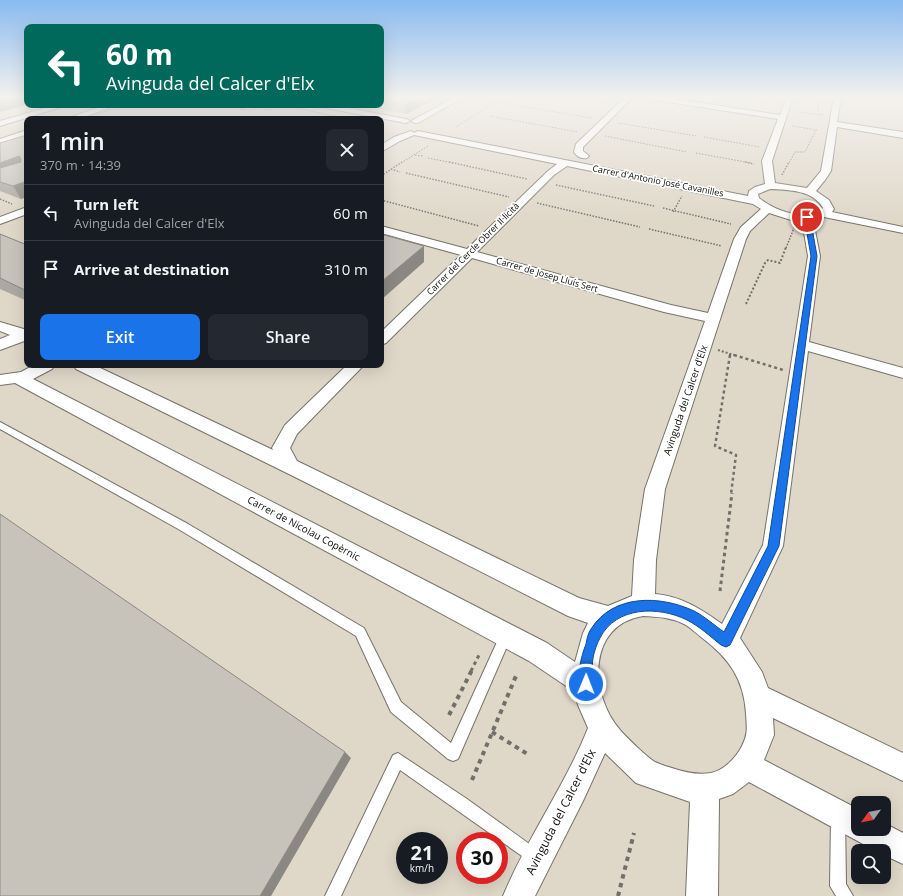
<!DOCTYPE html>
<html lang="en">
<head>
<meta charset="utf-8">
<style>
  :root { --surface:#171b24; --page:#242831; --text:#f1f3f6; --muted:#9ea1a6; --line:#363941; --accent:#1a73e8 }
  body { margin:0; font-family:"Open Sans",sans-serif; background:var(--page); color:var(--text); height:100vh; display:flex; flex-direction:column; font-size:15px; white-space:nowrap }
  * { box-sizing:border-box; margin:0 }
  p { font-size:13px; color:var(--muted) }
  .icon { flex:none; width:22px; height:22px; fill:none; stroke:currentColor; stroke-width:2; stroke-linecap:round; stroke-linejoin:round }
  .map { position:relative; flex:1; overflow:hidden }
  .panel { position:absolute; left:24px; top:116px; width:360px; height:252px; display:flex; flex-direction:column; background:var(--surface); border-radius:8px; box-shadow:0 4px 16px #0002 }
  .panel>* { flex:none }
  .hud { position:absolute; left:24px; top:24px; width:360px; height:84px; border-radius:8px; box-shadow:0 4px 16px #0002; background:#00695c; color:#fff; overflow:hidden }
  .needle { width:26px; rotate:237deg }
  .tools { position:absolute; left:851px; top:796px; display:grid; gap:8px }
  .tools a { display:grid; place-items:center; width:40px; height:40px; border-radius:8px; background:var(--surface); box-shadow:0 4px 16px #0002; font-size:20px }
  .speed { position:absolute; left:396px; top:832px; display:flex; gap:8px; font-size:20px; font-weight:700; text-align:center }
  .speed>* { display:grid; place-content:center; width:52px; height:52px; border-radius:50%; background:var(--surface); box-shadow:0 4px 16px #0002; line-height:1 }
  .speed small { font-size:10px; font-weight:400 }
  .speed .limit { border:6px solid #d22; background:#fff; color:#111 }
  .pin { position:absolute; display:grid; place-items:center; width:34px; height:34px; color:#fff; margin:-17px; border:2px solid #fff; border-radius:50%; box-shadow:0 1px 4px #0007 }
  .me { position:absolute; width:44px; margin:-22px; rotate:1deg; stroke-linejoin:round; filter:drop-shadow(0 0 3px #0008) }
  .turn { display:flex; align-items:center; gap:14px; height:84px; padding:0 16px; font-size:18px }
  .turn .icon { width:52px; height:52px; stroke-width:2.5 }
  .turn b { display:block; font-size:28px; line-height:34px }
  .round { display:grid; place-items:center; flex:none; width:42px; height:42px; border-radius:8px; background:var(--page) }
  .summary { display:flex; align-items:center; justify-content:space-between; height:68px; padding:0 16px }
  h1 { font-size:24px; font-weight:600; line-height:30px }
  .button { display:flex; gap:8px; margin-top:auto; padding:8px 16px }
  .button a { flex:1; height:46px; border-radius:8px; background:var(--accent); color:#fff; font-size:16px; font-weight:600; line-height:46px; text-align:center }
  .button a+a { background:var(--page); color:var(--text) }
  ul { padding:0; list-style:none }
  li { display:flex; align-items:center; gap:12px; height:56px; padding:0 16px; border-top:1px solid var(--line) }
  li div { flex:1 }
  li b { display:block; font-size:15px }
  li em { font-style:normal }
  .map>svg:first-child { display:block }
  .built { fill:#dfd7c8; fill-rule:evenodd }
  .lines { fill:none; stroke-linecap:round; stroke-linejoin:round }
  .lane-casing { stroke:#76736b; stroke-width:2 }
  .street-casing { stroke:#76736b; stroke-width:2 }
  .path-far5 { stroke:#726f6a; stroke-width:1; stroke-dasharray:1.5 1.5; stroke-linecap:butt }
  .path-far4 { stroke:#726f6a; stroke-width:1.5; stroke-dasharray:1.5 1.5; stroke-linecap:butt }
  .path-far3 { stroke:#726f6a; stroke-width:2; stroke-dasharray:2 2; stroke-linecap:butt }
  .path-far2 { stroke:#726f6a; stroke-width:2.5; stroke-dasharray:3 3; stroke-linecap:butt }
  .path-far1 { stroke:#726f6a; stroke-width:3; stroke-dasharray:3.5 3.5; stroke-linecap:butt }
  .path { stroke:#726f6a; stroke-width:4; stroke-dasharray:4.5 4.5; stroke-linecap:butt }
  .lane { fill:#fff; fill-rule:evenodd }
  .street { fill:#fff; fill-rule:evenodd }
  .wall { fill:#aba8a1 }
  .shaded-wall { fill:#8b8883 }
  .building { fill:#c7c3bb; stroke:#8b8883 }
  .route { fill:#1a73e8; stroke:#114b97 }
  .labels { text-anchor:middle; stroke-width:3.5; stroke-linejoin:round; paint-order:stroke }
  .far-street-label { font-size:9px; fill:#0d0c09; stroke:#fff }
  .street-label { font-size:10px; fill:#0d0c09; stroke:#fff }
  .near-street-label { font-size:12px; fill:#0d0c09; stroke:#fff }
</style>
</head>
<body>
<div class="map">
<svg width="903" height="896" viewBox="0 0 903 896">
  <rect width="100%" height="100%" fill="#e6e2da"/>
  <path class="built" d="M0,97h27v8h354v-8h522v799h-903zM27,119h354v246h-354zM858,803h26v26h-26zM405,841h34v34h-34zM465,841h34v34h-34zM858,851h26v26h-26z"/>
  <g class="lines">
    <g class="lane-casing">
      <path id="lane" d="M0,422l188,102 176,104 37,74 50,41 51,-112 4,-2 4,2 2,4 -54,124 -5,2 -5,-2 -57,-47 -35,-76 -176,-106 -180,-101z
        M398,753l69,46 72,52 3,5 -3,5 -5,3 -5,-3 -129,-91 -59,126h-16l68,-141z
        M838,810l5,2 2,5 1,67 7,12h-17l-6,-10 1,-69 2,-5z"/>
    </g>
    <g class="street-casing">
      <path id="street" d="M455,97h9l-46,26h-3l-4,-2z
        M625,97h8l-50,50v4l6,5 -2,2c-5,1 -10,-1 -13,-6l2,-8z
        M645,97h16l119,18 7,-18h6l-21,64 3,22 32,5 14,-17 13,-74h7l-4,25 66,10v6l-66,-11 -6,44 -6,9 -9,11 13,9 5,9 -2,3 71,15v6l-79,-16 -11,3 7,36 -11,86 94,26v10l-95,-27 -25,195 -43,92 22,34 6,16 135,65v28l-130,-63 1,17 -10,25 94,49v20h26v-6l19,10v31l-19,-9v-4h-8l-127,-69 -16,12 -14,5 -1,97h-32l4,-94 -54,-19 -31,-30 -22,48 -48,95h-32c24,-58 62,-110 85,-168l-10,-23 -3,-13 -46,-31 -514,-278 -15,2v-10l21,-3 13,-7h21l-3,4 -19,10 514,264 28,19 8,-29 5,-10 -20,-7 -265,-135 -227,-112 -3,-4h21l179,85 -1,-2 13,-23 62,-60h17l-67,69 -7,14 7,13 282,137 29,8 24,-10 2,-36 11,-71 60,-168 -41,-9 -192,-54 -86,85 -5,2v-13l80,-77 -80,-22v-7l86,23 81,-78 9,-7 -143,-29 -14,6 -19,11v-7l13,-8 17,-6 3,2 4,-2 330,65 1,-5 6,-4 10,-3 -3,-23 16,-42 -130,-20zM567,166l186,38 8,5 -20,18 -7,12 -26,74 -37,-8 -194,-53 77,-77zM770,189c19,1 43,1 53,19 -19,14 -48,3 -64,-10l-1,-4zM769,213l22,7 11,1 6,35 -45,289 -41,79c-21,-15 -41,-28 -67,-30l1,-34 9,-71 81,-250 4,-8zM643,616c14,1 28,1 41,8 6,3 12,9 17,13 28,21 43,42 45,77 1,14 2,20 -4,32 -6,12 -18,24 -31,27 -13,2 -23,0 -36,-4 -6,-2 -14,-4 -20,-7 -7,-4 -29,-25 -35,-32 -31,-36 -33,-105 23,-114z
        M56,105h12l-68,21v-5z
        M105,105h12l-39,14h-12z
        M316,105h16l74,14 4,2 -4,2 -86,-16z
        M27,130v6l-27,9v-6z
        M27,207v7l-27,10v-7z
        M0,322l27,8v10l-27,10v-11l10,-4 -10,-4z"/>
    </g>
    <path class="path-far5" d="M579,97l29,4
      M811,97l6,2 2,16
      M508,104l84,14
      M797,112l27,3
      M490,116l88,16
      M618,123l79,13
      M792,126l25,4
      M456,127l47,-30
      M605,136l82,16
      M704,137l56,10
      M696,153l55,10
      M415,155l8,1
      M428,158l25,5
      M401,163l27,-17
      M789,163l6,-11h10l11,-22"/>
    <path class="path-far4" d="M449,162l78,17
      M745,162l9,2
      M391,169l9,3
      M406,173l103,24
      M782,175l7,-13
      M381,176l21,-14
      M556,185l98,21
      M0,199l12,5
      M381,200l98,26
      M537,203l103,24
      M663,208l68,16
      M673,212l9,-16
      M649,229l73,17
      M786,248l8,-20"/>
    <path class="path-far3" d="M746,304l19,-41 3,-3 12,3 6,-16
      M718,350l19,6
      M730,356v-2"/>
    <path class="path-far2" d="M730,355l-15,91 21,9 -5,39
      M734,355l49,15"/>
    <path class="path-far1" d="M720,591l12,-98
      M471,671l8,-16"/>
    <path class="path" d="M449,715l23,-45
      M492,732l37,23
      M472,780l44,-104
      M618,896l16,-63"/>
    <use href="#lane" class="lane"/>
    <use href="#street" class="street"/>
  </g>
  <path class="wall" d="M381,97h58l-12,7h-2l-19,10 -46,-9h21z
    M27,135l-6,64 -21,-8v-48z
    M0,234l27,11v56l-27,-12z"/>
  <path class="shaded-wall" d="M15,97h12v8l-27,7v-11z
    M421,97h3l1,7 -19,10 -1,-9z
    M427,97h12l-12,7z
    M245,105l3,10 -6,3 -3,-11z
    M19,156l8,13 -27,8v-14z
    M27,181v16l-6,2 -8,-13z
    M424,246v16l-43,38v-18z
    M345,752l6,6 -80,138h-11z"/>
  <path class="building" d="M0,97h15l-15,4z
    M381,97h40l-16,8 -24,-5z
    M125,105h119l-5,2 1,3h11l7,-3 10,3 13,-5 69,14h-267z
    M27,135v46l-14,5 -13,-4v-14l21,-6v-4l-2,-2 -19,7v-20z
    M0,234l27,11v46l-27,-13z
    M381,234l43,12 -43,36z
    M0,514l345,238 -85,144h-260z"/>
  <linearGradient id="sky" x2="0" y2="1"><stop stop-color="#89baf0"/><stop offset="0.44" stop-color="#f4f2ee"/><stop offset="1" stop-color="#f4f2ee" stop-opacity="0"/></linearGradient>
  <rect width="903" height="222" fill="url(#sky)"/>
  <path class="route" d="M807,215l3,2 7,39 -38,290 -49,99 -4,2 -5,-2c-10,-8 -22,-19 -34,-25 -28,-14 -71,-14 -87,18 -3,5 -6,14 -7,20 -2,10 2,21 -2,31l-5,1 -4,-1c-6,-14 -1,-32 4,-45 1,-5 2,-11 5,-15 22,-35 69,-34 103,-18 10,5 20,14 30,21l44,-86 43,-290 -7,-39z"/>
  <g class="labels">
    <g class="far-street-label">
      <text transform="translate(658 181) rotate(11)" y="3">Carrer d'Antonio José Cavanilles</text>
      <text transform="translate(473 249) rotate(-45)" y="3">Carrer del Cercle Obrer Il·licità</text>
      <text transform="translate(547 275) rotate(16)" y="3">Carrer de Josep Lluís Sert</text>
    </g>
    <g class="street-label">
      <text transform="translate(685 400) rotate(-71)" y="4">Avinguda del Calcer d'Elx</text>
      <text transform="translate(304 528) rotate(28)" y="4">Carrer de Nicolau Copèrnic</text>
    </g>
    <g class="near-street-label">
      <text transform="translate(561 812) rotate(-63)" y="4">Avinguda del Calcer d'Elx</text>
    </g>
  </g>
</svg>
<div class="tools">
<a><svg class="needle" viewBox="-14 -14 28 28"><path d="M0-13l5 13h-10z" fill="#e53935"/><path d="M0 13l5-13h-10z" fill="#9ea1a6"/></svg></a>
<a><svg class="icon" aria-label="search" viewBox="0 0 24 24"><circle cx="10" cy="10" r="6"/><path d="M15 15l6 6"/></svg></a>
</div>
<div class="speed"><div>21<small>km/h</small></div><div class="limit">30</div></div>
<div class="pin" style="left:807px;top:217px;background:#d93025"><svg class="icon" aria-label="arrive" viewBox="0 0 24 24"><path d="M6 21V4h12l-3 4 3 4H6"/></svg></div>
<svg class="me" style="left:586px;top:684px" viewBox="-20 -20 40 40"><circle r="17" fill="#1a73e8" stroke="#fff" stroke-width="3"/><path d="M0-11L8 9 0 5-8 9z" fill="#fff"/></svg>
<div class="hud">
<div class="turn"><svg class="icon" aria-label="left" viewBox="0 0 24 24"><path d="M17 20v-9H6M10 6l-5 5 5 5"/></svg><div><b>60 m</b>Avinguda del Calcer d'Elx</div></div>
</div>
<section class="panel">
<div class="summary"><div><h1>1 min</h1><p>370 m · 14:39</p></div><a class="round"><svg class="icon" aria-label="close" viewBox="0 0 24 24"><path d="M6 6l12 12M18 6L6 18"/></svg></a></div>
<ul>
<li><svg class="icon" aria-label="left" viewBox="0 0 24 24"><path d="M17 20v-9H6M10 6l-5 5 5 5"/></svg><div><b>Turn left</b><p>Avinguda del Calcer d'Elx</p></div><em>60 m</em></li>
<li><svg class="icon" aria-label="arrive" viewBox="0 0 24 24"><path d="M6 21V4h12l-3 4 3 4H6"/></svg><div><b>Arrive at destination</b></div><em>310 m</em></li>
</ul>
<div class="button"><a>Exit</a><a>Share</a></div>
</section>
</div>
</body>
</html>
